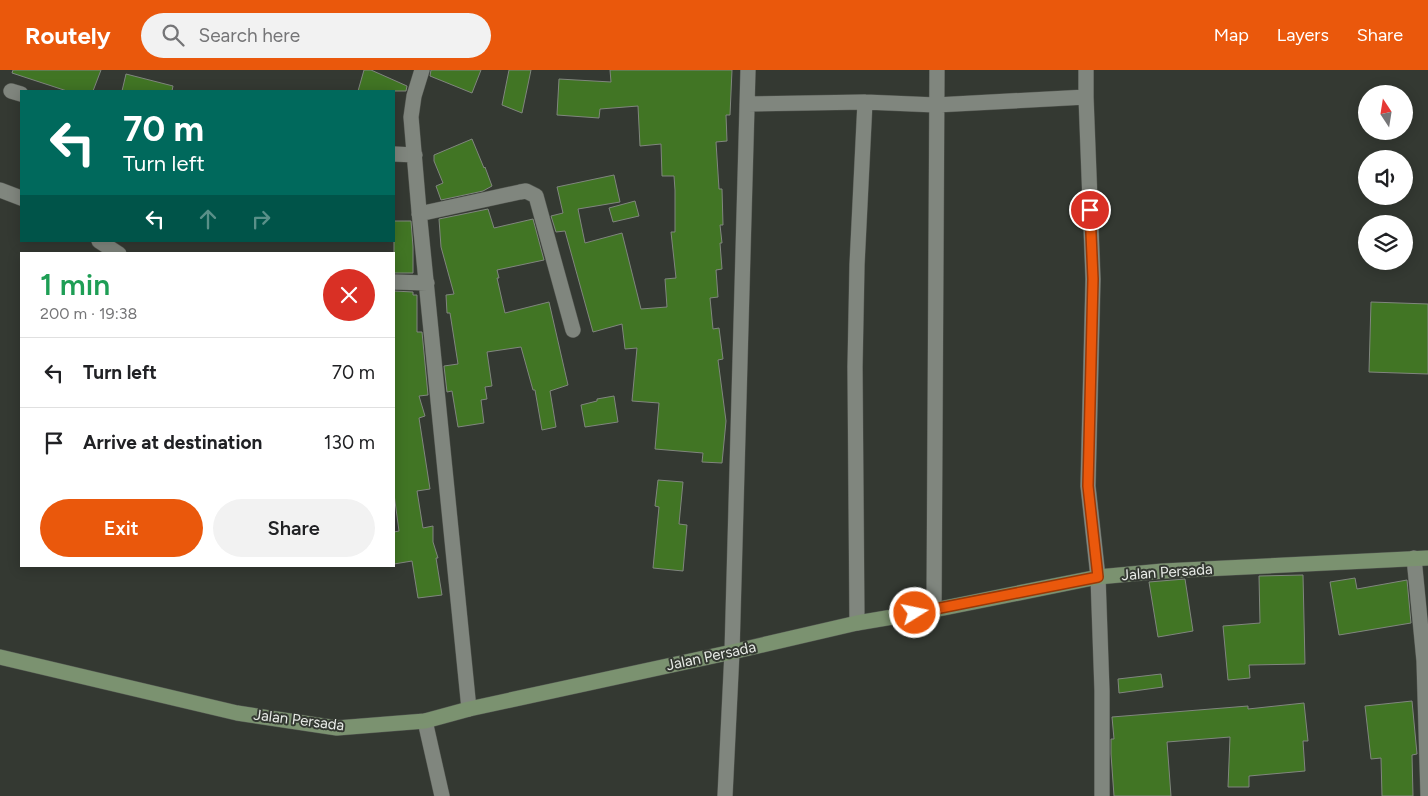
<!DOCTYPE html>
<html lang="en">
<head>
<meta charset="utf-8">
<style>
  :root { --surface:#fff; --page:#f2f2f2; --text:#202124; --muted:#757577; --line:#e0e0e0; --accent:#ea580c }
  body { margin:0; font-family:Figtree,sans-serif; background:var(--page); color:var(--text); height:100vh; display:flex; flex-direction:column; font-size:19px; white-space:nowrap }
  * { box-sizing:border-box; margin:0 }
  p { font-size:16px; color:var(--muted) }
  .icon { flex:none; width:28px; height:28px; fill:none; stroke:currentColor; stroke-width:2; stroke-linecap:round; stroke-linejoin:round }
  .map { position:relative; flex:1; overflow:hidden }
  .panel { position:absolute; left:20px; top:182px; width:375px; height:315px; display:flex; flex-direction:column; background:var(--surface); border-radius:0px; box-shadow:0 2px 12px #0003 }
  .panel>* { flex:none }
  .top-card { position:absolute; left:20px; top:20px; width:375px; height:152px; border-radius:0px; box-shadow:0 2px 12px #0003; background:#00695c; color:#fff; overflow:hidden }
  .needle { width:32px; rotate:348deg }
  .buttons { position:absolute; left:1358px; top:15px; display:grid; gap:10px }
  .buttons a { display:grid; place-items:center; width:55px; height:55px; border-radius:50%; background:var(--surface); box-shadow:0 2px 12px #0003; font-size:25px }
  .pin { position:absolute; display:grid; place-items:center; width:42px; height:42px; color:#fff; margin:-21px; border:2px solid #fff; border-radius:50%; box-shadow:0 1px 5px #0007 }
  .me { position:absolute; width:55px; margin:-28px; rotate:80deg; stroke-linejoin:round; filter:drop-shadow(0 0 4px #0008) }
  .turn { display:flex; align-items:center; gap:18px; height:105px; padding:0 20px; font-size:22px }
  .turn .icon { width:65px; height:65px; stroke-width:2.5 }
  .turn b { display:block; font-size:35px; line-height:42px }
  .lanes { display:flex; align-items:center; height:48px; padding:0 20px; background:#0003; justify-content:center; gap:25px; direction:ltr }
  .lanes .off { opacity:.35 }
  .round { display:grid; place-items:center; flex:none; width:52px; height:52px; border-radius:26px; background:var(--page) }
  .overview { display:flex; align-items:center; justify-content:space-between; height:85px; padding:0 20px }
  h1 { font-size:30px; font-weight:600; line-height:38px; color:#1e9e55 }
  .button { display:flex; gap:10px; margin-top:auto; padding:10px 20px }
  .button a { flex:1; height:58px; border-radius:30px; background:var(--accent); color:#fff; font-size:20px; font-weight:600; line-height:58px; text-align:center }
  .button a+a { background:var(--page); color:var(--text) }
  ul { padding:0; list-style:none }
  li { display:flex; align-items:center; gap:15px; height:70px; padding:0 20px; border-top:1px solid var(--line) }
  li div { flex:1 }
  li b { display:block; font-size:19px }
  li em { font-style:normal }
  header { display:flex; align-items:center; gap:30px; box-sizing:border-box; height:70px; padding:0 25px; background:var(--accent); color:#fff }
  header strong { font-size:24px }
  nav { display:flex; gap:28px; margin-inline-start:auto; font-size:18px }
  .search { width:350px; height:45px; background:var(--page); display:flex; align-items:center; gap:12px; box-sizing:border-box; padding:0 18px; border-radius:28px; color:var(--muted); font-size:19px }
  .map>svg:first-child { display:block }
  .building { fill:#417524; stroke:#80867e }
  .lines { fill:none; stroke-linecap:round; stroke-linejoin:round }
  .street-casing { stroke:#51554f; stroke-width:16 }
  .secondary-casing { stroke:#51554f; stroke-width:16 }
  .street { stroke:#80867e; stroke-width:15 }
  .secondary { stroke:#7b9270; stroke-width:15 }
  .route-casing { stroke:#983908; stroke-width:12 }
  .route { stroke:#ea580c; stroke-width:9 }
  .labels { text-anchor:middle; stroke-width:4; stroke-linejoin:round; paint-order:stroke }
  .street-label { font-size:15px; fill:#e8ebe7; stroke:#343932 }
</style>
</head>
<body>
<header>
<strong>Routely</strong>
<div class="search"><svg class="icon" aria-label="search" viewBox="0 0 24 24"><circle cx="10" cy="10" r="6"/><path d="M15 15l6 6"/></svg>Search here</div>
<nav><a>Map</a><a>Layers</a><a>Share</a></nav>
</header>
<div class="map">
<svg width="1428" height="726" viewBox="0 0 1428 726">
  <rect width="100%" height="100%" fill="#343932"/>
  <path class="building" d="M13,0h88l-8,21h-26l-55,-18z
    M364,0h7l36,16 -1,5h-48z
    M431,0h50l-9,23 -42,-17z
    M509,0h22l-9,43 -20,-8z
    M610,0h122l-2,45h-4l1,26 -11,1 3,47h3l1,36h-3l2,18h-2l2,26 -6,1 2,27 -8,1 3,31 6,-1 4,31 -5,1 8,61 -4,42 -20,-1 1,-9 -48,-4 4,-46 -27,-2 5,-53 -12,1 -3,-25 -29,8 -28,-101 -9,1 -5,-16 12,-3 -6,-26 57,-12 6,27 -42,7 7,34 37,-10 19,76 26,-2 -2,-28 11,-1 -5,-46h4v-42l-1,-14h-12l-1,-32 -21,2 -2,-40 -38,3 -1,9 -42,-3 2,-36 52,3z
    M126,4l47,12 -1,5h-50z
    M472,69l12,29 1,-1 7,19 -9,5 -42,9 -5,-14 7,-3 -9,-22v-6z
    M635,131l4,15 -26,6 -4,-14z
    M488,139l6,19 39,-9 11,41 -47,10 2,8h-2l8,35 44,-11 19,83 -18,6 6,36 -14,3 -7,-40h-2l-12,-43 -34,5 5,34 -7,1 2,12 -6,1 3,23 -26,4 -6,-36 -5,1 -3,-26 14,-2 -8,-51h-3l-1,-18 8,-1 -13,-47 -2,-28z
    M394,151h17l2,26v26h-19z
    M394,221l19,1v3h4v37h5l6,63 -9,1 6,20 -6,2 11,71 -13,2 6,37 10,-2v16l5,16h-2l6,37 -24,3 -6,-37 -18,3v-32l5,-1 -5,-37z
    M1371,232l57,2v70l-59,-2z
    M614,326l4,26 -33,5 -4,-22 16,-4v-2z
    M658,410l25,2 -4,42 8,1 -4,46 -30,-3 6,-61 -4,-1z
    M1303,505l2,89 -56,1 1,13 -22,2 -5,-54 37,-3 -1,-47z
    M1355,508l2,11 50,-9 4,43 -72,12 -9,-53z
    M1185,509l8,52 -35,6 -9,-55z
    M1161,604l2,13 -44,6 -1,-14z
    M1412,631l5,53 -5,1 1,41h-31l-1,-38 -10,1 -6,-53z
    M1304,633l4,38h-5l2,30 -56,5v11h-21l2,-50 -63,5 4,54h-57l-3,-42v-15h3l-2,-22 136,-11v3z"/>
  <g class="lines">
    <g class="street-casing">
      <path id="street" d="M422,0l-8,26 -3,21 8,94 50,498
        M1086,0v27l7,182 -5,207 10,91 4,114v105
        M11,21l10,3
        M747,34l118,-2 71,3 150,-8
        M394,84l21,1
        M0,120l21,8
        M419,144l101,-22 6,-1 10,5 37,134
        M99,171l20,13
        M394,212l33,1
        M1414,488l10,103 4,135
        M934,540l3,-540
        M857,553l-2,-256 2,-102 8,-163
        M425,651l17,75
        M725,726l7,-144 16,-582"/>
    </g>
    <g class="secondary-casing">
      <path id="secondary" d="M0,587l237,56 100,15 88,-7 44,-12 263,-57 125,-29 77,-13 164,-33 65,-6 265,-13"/>
    </g>
    <use href="#street" class="street"/>
    <use href="#secondary" class="secondary"/>
  </g>
  <g class="lines">
    <g class="route-casing">
      <path id="route" d="M915,543l183,-36 -10,-91 5,-207 -3,-69"/>
    </g>
    <use href="#route" class="route"/>
  </g>
  <g class="labels">
    <g class="street-label">
      <text transform="translate(1167 502) rotate(-4)" y="5">Jalan Persada</text>
      <text transform="translate(711 586) rotate(-12)" y="5">Jalan Persada</text>
      <text transform="translate(299 650) rotate(7)" y="5">Jalan Persada</text>
    </g>
  </g>
</svg>
<div class="buttons">
<a><svg class="needle" viewBox="-14 -14 28 28"><path d="M0-13l5 13h-10z" fill="#e53935"/><path d="M0 13l5-13h-10z" fill="#757577"/></svg></a>
<a><svg class="icon" aria-label="sound" viewBox="0 0 24 24"><path d="M4 9h4l5-4v14l-5-4H4zM17 9q2 3 0 6"/></svg></a>
<a><svg class="icon" aria-label="layers" viewBox="0 0 24 24"><path d="M12 4l9 5-9 5-9-5zM3 14l9 5 9-5"/></svg></a>
</div>
<div class="pin" style="left:1090px;top:140px;background:#d93025"><svg class="icon" aria-label="arrive" viewBox="0 0 24 24"><path d="M6 21V4h12l-3 4 3 4H6"/></svg></div>
<svg class="me" style="left:915px;top:543px" viewBox="-20 -20 40 40"><circle r="17" fill="#ea580c" stroke="#fff" stroke-width="3"/><path d="M0-11L8 9 0 5-8 9z" fill="#fff"/></svg>
<div class="top-card">
<div class="turn"><svg class="icon" aria-label="left" viewBox="0 0 24 24"><path d="M17 20v-9H6M10 6l-5 5 5 5"/></svg><div><b>70 m</b>Turn left</div></div>
<div class="lanes"><svg class="icon" aria-label="left" viewBox="0 0 24 24"><path d="M17 20v-9H6M10 6l-5 5 5 5"/></svg><svg class="icon off" aria-label="ahead" viewBox="0 0 24 24"><path d="M12 20V5M6 11l6-6 6 6"/></svg><svg class="icon off" aria-label="right" viewBox="0 0 24 24"><path d="M7 20v-9h11M14 6l5 5-5 5"/></svg></div>
</div>
<section class="panel">
<div class="overview"><div><h1>1 min</h1><p>200 m · 19:38</p></div><a class="round" style="background:#d93025;color:#fff"><svg class="icon" aria-label="close" viewBox="0 0 24 24"><path d="M6 6l12 12M18 6L6 18"/></svg></a></div>
<ul>
<li><svg class="icon" aria-label="left" viewBox="0 0 24 24"><path d="M17 20v-9H6M10 6l-5 5 5 5"/></svg><div><b>Turn left</b></div><em>70 m</em></li>
<li><svg class="icon" aria-label="arrive" viewBox="0 0 24 24"><path d="M6 21V4h12l-3 4 3 4H6"/></svg><div><b>Arrive at destination</b></div><em>130 m</em></li>
</ul>
<div class="button"><a>Exit</a><a>Share</a></div>
</section>
</div>
</body>
</html>
